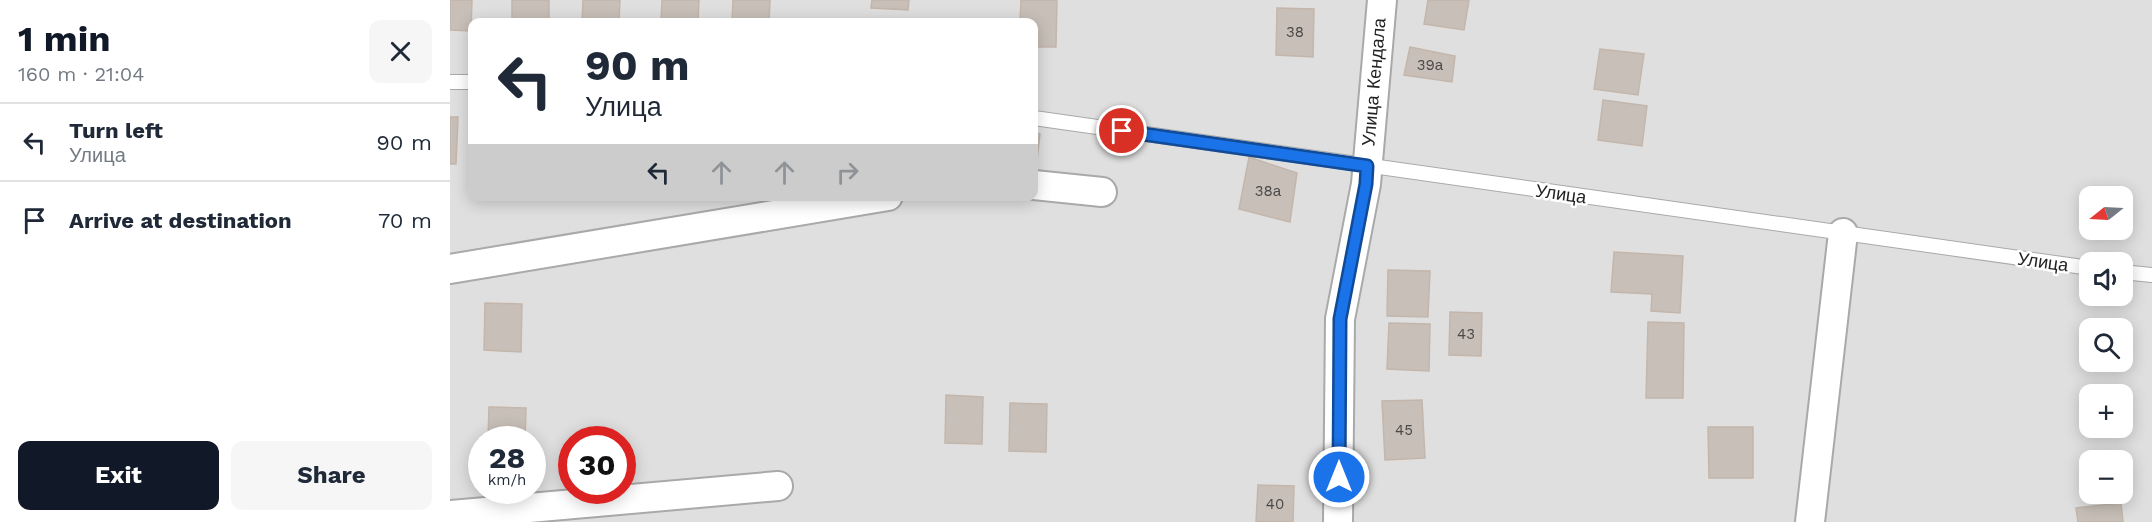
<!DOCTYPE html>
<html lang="en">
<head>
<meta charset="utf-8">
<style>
  :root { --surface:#fff; --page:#f6f6f7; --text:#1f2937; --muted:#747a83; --line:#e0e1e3; --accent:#111827 }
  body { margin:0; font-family:"Work Sans",sans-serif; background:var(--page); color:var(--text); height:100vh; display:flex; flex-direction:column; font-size:22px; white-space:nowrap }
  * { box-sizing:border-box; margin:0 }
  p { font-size:20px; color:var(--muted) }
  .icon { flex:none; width:33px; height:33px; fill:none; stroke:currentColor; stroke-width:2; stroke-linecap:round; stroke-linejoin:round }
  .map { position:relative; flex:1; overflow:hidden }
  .sheet { display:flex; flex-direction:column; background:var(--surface); width:450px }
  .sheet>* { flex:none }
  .hud { position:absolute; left:18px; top:18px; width:570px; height:183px; border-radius:12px; box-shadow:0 3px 15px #0003; background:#fff; color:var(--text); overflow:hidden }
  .needle { width:39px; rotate:252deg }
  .fabs { position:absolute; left:1629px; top:186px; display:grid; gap:12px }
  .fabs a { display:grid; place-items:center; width:54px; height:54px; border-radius:12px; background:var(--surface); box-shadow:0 3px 15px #0003; font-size:30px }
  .speed { position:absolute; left:18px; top:426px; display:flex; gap:12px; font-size:30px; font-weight:700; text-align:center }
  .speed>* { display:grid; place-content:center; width:78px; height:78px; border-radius:50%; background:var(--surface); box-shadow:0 3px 15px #0003; line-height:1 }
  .speed small { font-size:15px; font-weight:400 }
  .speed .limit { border:9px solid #d22; background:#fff; color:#111 }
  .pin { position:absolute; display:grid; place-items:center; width:51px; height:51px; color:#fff; margin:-26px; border:3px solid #fff; border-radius:50%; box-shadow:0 2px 6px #0007 }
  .me { position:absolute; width:66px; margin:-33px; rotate:0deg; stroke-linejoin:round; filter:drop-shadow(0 0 4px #0008) }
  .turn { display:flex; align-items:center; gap:21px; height:126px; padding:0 18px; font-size:27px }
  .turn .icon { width:78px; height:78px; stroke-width:2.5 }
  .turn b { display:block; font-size:42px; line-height:51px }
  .lanes { display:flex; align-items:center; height:57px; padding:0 18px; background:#0003; justify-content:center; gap:30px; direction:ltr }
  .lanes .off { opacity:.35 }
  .round { display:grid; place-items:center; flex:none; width:63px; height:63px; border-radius:12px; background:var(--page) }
  .summary { display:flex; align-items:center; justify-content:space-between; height:102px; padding:0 18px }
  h1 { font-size:36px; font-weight:700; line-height:45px; color:var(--accent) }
  .cta { display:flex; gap:12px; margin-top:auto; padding:12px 18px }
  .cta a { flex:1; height:69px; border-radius:12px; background:var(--accent); color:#fff; font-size:24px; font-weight:700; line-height:69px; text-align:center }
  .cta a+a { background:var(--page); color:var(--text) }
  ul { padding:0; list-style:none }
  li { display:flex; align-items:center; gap:18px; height:78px; padding:0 18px; border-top:2px solid var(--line) }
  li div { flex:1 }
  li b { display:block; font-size:22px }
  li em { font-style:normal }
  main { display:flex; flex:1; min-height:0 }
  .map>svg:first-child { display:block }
  .residential { fill:#e0dfdf; fill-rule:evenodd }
  .building { fill:#c7bfb8; stroke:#c4b6ab; stroke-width:1.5 }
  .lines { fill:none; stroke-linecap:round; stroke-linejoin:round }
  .lane-casing { stroke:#a9a9a9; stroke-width:16 }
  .street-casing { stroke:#a9a9a9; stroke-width:32 }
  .lane { stroke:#fff; stroke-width:14 }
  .street { stroke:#fff; stroke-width:28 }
  .route-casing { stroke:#114b97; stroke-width:15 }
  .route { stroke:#1a73e8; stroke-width:10 }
  .labels { text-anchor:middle; stroke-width:5; stroke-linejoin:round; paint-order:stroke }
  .number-label { font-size:15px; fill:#4b4948 }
  .street-label { font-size:18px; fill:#222; stroke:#fff }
</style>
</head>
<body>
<main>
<section class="sheet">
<div class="summary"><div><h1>1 min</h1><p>160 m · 21:04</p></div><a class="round"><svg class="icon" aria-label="close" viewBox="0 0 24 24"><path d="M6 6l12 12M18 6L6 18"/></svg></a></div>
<ul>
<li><svg class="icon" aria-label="left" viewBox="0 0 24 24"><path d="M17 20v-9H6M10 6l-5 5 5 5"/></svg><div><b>Turn left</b><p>Улица</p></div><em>90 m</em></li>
<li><svg class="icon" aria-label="arrive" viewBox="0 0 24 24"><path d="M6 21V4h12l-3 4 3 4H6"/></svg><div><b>Arrive at destination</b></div><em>70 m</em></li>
</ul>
<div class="cta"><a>Exit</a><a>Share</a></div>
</section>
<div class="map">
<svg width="1702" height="522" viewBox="0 0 1702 522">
  <rect width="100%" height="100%" fill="#f2efe9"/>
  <path class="residential" d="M0,0h1702v522h-1702zM22,22h562v174h-562zM1640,196h32v34h-32zM1640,262h32v34h-32zM1640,328h32v34h-32zM1640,394h32v34h-32zM32,440h50v50h-50zM122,440h50v50h-50zM1640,460h32v34h-32z"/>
  <path class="building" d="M0,0h22l-1,31 -21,-1z
    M62,0h37v22h-37z
    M133,0h37l-1,22h-37z
    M212,0h37l-1,22h-37z
    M283,0h37l-1,22h-37z
    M422,0h37l-1,10 -37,-2z
    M571,0h36l-1,47h-22v-25h-14z
    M978,0h41l-5,30 -40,-6z
    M827,8l37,1 -1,48 -37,-2z
    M960,47l45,9 -3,26 -48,-7z
    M1150,49l44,5 -6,41 -44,-6z
    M1153,100l44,6 -5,40 -44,-6z
    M0,117h8l-2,47h-6z
    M584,132l6,2 -4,34 -2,-1z
    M799,157l48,16 -7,49 -51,-13z
    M1164,252l69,4 -3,57 -29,-2 1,-17 -41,-2z
    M938,270l42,1 -2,46 -41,-1z
    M35,303l37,1 -1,48 -37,-2z
    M1000,312l32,1 -1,43 -32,-1z
    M1198,322l36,1 -1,75h-37z
    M939,323l41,1 -1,47 -42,-2z
    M496,395l37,2 -1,47 -37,-1z
    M972,400l3,58 -40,2 -3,-59z
    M560,403l37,1 -1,48 -37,-1z
    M39,407l37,1 -1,32h-37z
    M1258,427h45v51h-44z
    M808,485l36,1 -1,36h-37z
    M1671,503l2,19h-45l-2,-14z"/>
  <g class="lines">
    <g class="lane-casing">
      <path id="lane" d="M0,82h22
        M584,118l1056,150
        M1672,272l30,3"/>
    </g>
    <g class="street-casing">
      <path id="street" d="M584,185l68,7
        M0,269l438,-73
        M0,515l328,-29
        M888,522l2,-203 26,-135 16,-184
        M1360,522l33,-289"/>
    </g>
    <use href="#lane" class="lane"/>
    <use href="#street" class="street"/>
  </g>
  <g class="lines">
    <g class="route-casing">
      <path id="route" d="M672,131l245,35 -1,18 -26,135 -1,158"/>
    </g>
    <use href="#route" class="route"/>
  </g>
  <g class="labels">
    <g class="number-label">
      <text x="845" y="37">38</text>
      <text x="980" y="70">39а</text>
      <text x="818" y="196">38а</text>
      <text x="1016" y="339">43</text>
      <text x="954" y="435">45</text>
      <text x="825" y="509">40</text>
    </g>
    <g class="street-label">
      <text transform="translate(924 82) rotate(-85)" y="6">Улица Кендала</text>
      <text transform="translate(1111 194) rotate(8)" y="6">Улица</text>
      <text transform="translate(1593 262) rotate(8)" y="6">Улица</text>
    </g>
  </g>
</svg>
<div class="fabs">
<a><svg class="needle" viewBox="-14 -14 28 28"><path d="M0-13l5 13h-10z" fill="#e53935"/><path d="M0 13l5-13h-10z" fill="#747a83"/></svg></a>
<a><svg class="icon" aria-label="sound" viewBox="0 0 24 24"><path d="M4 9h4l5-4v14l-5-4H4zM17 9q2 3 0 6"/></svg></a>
<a><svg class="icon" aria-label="search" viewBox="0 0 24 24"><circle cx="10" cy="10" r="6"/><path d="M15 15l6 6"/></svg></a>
<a>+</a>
<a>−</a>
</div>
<div class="speed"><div>28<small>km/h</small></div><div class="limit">30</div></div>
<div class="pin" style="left:672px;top:131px;background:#d93025"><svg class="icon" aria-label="arrive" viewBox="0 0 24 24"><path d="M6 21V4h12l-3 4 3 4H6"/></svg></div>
<svg class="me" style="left:889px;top:477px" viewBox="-20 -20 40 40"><circle r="17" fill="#1a73e8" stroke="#fff" stroke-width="3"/><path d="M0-11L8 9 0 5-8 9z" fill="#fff"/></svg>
<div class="hud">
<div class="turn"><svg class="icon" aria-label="left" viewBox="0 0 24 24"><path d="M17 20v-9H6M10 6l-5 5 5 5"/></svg><div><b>90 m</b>Улица</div></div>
<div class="lanes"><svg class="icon" aria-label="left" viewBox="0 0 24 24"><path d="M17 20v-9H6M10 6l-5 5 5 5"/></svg><svg class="icon off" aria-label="ahead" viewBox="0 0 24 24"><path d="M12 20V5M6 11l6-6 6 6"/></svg><svg class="icon off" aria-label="ahead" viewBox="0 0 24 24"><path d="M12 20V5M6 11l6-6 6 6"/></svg><svg class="icon off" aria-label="right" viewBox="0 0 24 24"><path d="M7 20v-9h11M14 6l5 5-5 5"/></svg></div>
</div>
</div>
</main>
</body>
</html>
